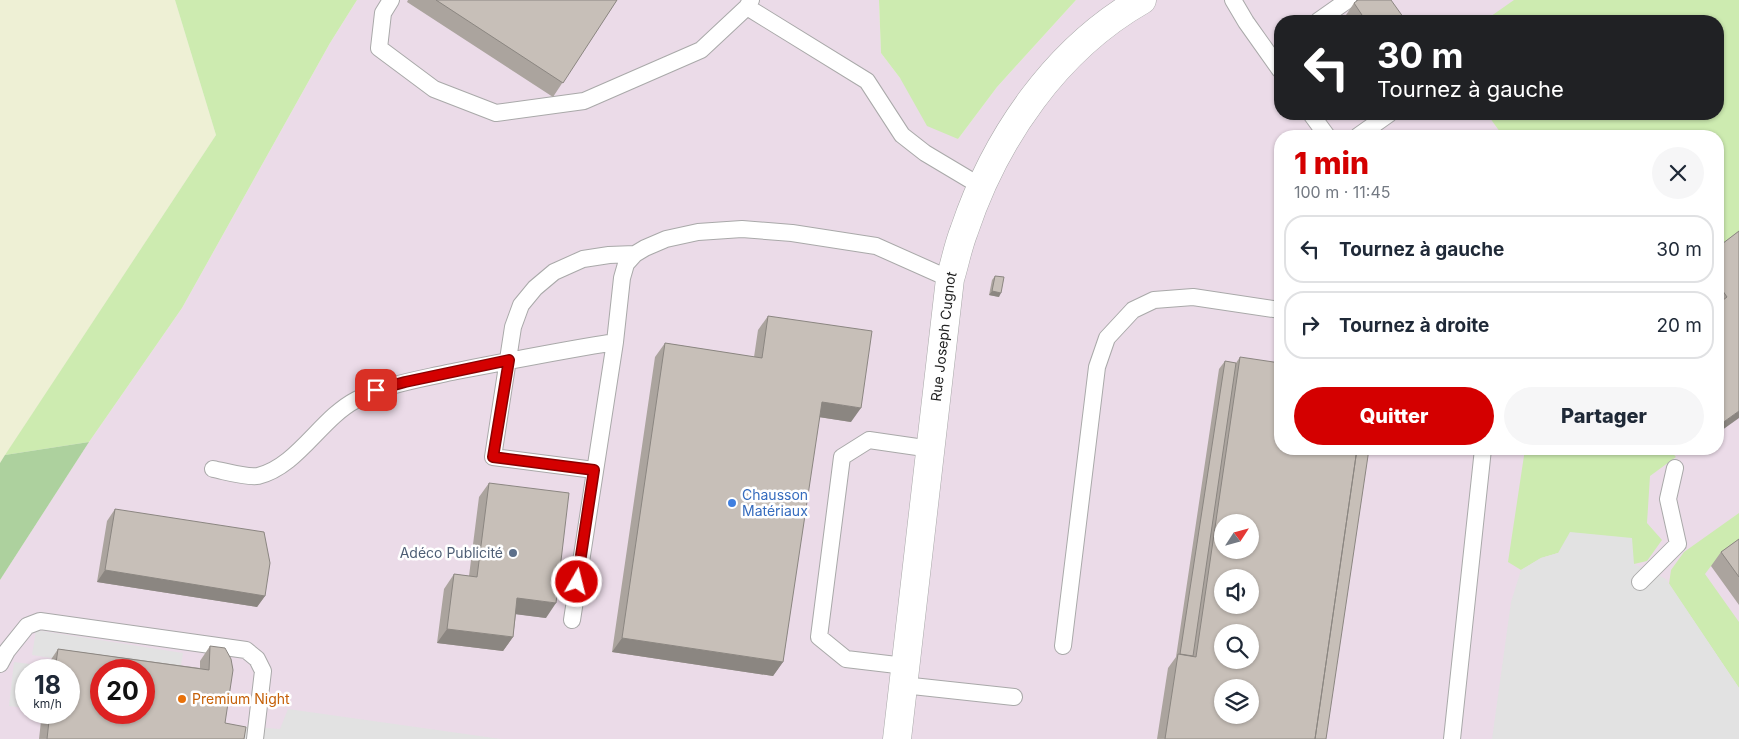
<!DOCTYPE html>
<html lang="fr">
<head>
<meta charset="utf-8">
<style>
  :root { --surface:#fff; --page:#f6f6f7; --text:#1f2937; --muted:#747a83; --line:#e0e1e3; --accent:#d40000 }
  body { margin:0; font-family:Inter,sans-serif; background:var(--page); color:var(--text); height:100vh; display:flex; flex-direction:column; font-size:19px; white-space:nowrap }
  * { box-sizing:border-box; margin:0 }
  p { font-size:16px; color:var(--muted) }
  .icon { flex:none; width:28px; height:28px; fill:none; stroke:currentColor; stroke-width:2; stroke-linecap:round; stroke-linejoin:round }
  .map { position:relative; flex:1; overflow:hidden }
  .drawer { position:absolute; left:1274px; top:130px; width:450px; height:325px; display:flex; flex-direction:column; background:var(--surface); border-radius:20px; box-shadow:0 1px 4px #0004 }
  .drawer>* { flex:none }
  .guide { position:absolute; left:1274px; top:15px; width:450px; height:105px; border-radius:20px; box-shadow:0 1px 4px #0004; background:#202124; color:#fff; overflow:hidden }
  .needle { width:32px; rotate:54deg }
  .buttons { position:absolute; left:1214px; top:514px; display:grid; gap:10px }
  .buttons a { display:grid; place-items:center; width:45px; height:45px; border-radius:50%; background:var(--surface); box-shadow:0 1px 4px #0004; font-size:25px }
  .speed { position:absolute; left:15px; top:659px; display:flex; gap:10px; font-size:25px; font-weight:700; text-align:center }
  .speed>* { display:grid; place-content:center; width:65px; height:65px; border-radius:50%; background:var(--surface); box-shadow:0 1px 4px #0004; line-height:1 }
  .speed small { font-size:12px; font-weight:400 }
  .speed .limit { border:8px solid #d22; background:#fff; color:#111 }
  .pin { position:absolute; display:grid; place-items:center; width:42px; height:42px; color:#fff; margin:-21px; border-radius:10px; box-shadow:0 2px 8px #0006 }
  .me { position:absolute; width:55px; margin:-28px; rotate:8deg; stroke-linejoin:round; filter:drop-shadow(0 0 4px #0008) }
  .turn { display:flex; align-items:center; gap:18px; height:105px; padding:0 20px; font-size:22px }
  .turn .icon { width:65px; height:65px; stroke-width:2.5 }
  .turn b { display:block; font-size:35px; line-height:42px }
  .round { display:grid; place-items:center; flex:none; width:52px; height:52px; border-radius:26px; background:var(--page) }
  .headline { display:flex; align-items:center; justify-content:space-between; height:85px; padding:0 20px }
  h1 { font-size:30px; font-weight:800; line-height:38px; color:var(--accent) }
  .primary-button { display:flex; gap:10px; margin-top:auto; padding:10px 20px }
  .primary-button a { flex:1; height:58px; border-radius:30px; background:var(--accent); color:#fff; font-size:20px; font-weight:800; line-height:58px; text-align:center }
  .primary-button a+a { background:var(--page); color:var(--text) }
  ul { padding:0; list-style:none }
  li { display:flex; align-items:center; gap:15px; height:68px; margin:0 10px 8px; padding:0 10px; border:2px solid var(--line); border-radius:20px }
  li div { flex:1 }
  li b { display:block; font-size:19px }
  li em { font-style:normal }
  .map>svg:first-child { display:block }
  .industrial { fill:#ebdbe8; fill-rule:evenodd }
  .farmland { fill:#eef0d5 }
  .grass { fill:#cdebb0 }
  .forest { fill:#add19e }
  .parking { fill:#e2e2e2 }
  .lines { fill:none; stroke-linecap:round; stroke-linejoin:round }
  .service-casing { stroke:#a9a9a9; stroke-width:18 }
  .minor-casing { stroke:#a9a9a9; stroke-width:29 }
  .service { stroke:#fff; stroke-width:16 }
  .minor { stroke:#fff; stroke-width:28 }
  .wall { fill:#aba49e }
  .shaded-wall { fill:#8b8681 }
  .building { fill:#c7bfb8; stroke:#8b8681; fill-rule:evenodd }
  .route-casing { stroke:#8a0000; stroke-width:12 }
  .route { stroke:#d40000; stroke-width:9 }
  .shop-dot { fill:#3f7fe0; stroke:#fff; stroke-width:2 }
  .service-dot { fill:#5c6f8a; stroke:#fff; stroke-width:2 }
  .food-dot { fill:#e8710a; stroke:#fff; stroke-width:2 }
  .labels { text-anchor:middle; stroke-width:5; stroke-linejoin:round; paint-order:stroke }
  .street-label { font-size:14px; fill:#222; stroke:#fff }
  .shop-label { font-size:14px; fill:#366cbe; stroke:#fff; text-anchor:start }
  .service-label { font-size:14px; fill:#4e5e75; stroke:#fff; text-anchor:end }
  .food-label { font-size:14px; fill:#c56008; stroke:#fff; text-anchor:start }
</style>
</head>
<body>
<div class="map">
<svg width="1739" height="739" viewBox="0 0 1739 739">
  <rect width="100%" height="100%" fill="#f2efe9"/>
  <path class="industrial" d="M357,0h522l2,53 19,25 58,61 39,-52 79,-87h663v739h-1739v-159l89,-138 93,-134 148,-265zM1280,21h438v93h-438zM1280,136h438v313h-438zM1222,522h28v28h-28zM1222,578h28v27h-28zM1222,632h28v28h-28zM26,670h43v42h-43zM101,670h43v42h-43zM1222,688h28v27h-28z"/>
  <path class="farmland" d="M0,0h175l41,135 -216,328z"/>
  <path class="grass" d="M175,0h182l-27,43 -148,265 -93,134 -84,13 211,-320z
    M879,0h197l-79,87 -39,52 -31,-13 -27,-48 -19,-25z
    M1514,0h225v236l-21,15v-115h-215l-16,-22h231v-93h-234z
    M1525,449h144l7,8 -26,19 -3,47 15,17 -15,21 -13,3 -76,-11 -17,5 -20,12 -13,-8z
    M1739,513v33l-28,20 -6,8 34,48v66l-70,-104 2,-14 13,-18z"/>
  <path class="forest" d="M89,442l-89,138v-117l5,-8z"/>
  <path class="parking" d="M1570,532l62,6 2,26 32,15 73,109v51h-247l19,-137 10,-32 20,-12 17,-5z
    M36,630l147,23 -4,24 -35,-7h-14l-98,-15z
    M14,662l24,3v5h-12v38l-17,-2z
    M288,709l213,30h-262l2,-13 39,3z"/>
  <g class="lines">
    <g class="service-casing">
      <path id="service" d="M391,0l-8,13 -4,35 55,41 62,24 88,-12 117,-51 46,-43 4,-7
        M1233,0l13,22 34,48
        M747,7l120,74 35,54 23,18 57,34
        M1318,21l30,-21
        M1311,114l16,22
        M1358,136l31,-22
        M213,469c11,2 34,9 45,7 39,-9 63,-58 98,-76 28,-15 60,-20 91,-27 56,-11 111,-22 168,-31
        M594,470l-101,-13 20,-130 8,-22 14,-17 19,-16 29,-13 26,-4 26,-1
        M1640,582l38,-38 -10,-45 7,-31
        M572,620l43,-278 7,-64 4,-14 9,-10 10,-6 21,-9 32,-7 44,-3 50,4 84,13 74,33
        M1063,646l34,-279 10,-29 26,-28 21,-10 39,-3 87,13
        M0,664l7,-13 20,-25 13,-5 206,29 11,9 6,12 -8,68
        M905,666l-59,-7 -27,-22 23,-180 27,-17 62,9
        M903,685l111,12
        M1452,739l31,-290"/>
    </g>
    <g class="minor-casing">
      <g id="minor">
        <path id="s1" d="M897,739l53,-460c5,-16 8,-33 14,-48 31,-93 92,-182 178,-231"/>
      </g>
    </g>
    <use href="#service" class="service"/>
    <use href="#minor" class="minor"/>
  </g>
  <path class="wall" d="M408,0h209l-64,97 -146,-95z
    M1354,3l52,18h-56l-4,-6z
    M1739,231l-21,202v-186z
    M995,276l4,21 -10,-2 3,-15z
    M768,316l83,106 -32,-5 -36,245 -10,14 -161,-24 43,-295 10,-14 89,14 4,-27z
    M1240,357l86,382h-169l11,-71 8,-11 43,-288 6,-8 11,2z
    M1682,449h14l-9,6z
    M489,483l57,135 -30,-4 -3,23 -10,14 -66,-8 7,-54 10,-15 15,2 10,-79z
    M115,509l150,87 -8,11 -160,-25 10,-61z
    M1739,539v66l-28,-39 10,-14z
    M210,646l15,77 19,16h-205l3,-27h27v-42h-22l1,-6 10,-15 142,19v-7z"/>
  <path class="shaded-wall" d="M992,291l9,2 -2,4 -10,-2z
    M822,402l39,6 -10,14 -39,-6z
    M1739,411v7l-21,15v-7z
    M1691,449h5l-9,6z
    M105,570l160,26 -8,11 -160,-25z
    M517,598l39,5 -10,15 -39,-5z
    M447,629l66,8 -10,14 -66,-8z
    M622,638l161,24 -10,14 -161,-24z"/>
  <path class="building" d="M436,0h181l-54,83z
    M1358,0h33l15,21h-53l9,-6 -8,-12z
    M1739,231v180l-21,15v-122l9,-7 -9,-13v-37z
    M995,276l9,1 -3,16 -9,-2z
    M768,316l104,15 -11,77 -39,-6 -39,260 -161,-24 43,-295 97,15z
    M1240,357l40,6v86h77l-42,290h-150l13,-85 18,3zM1222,522h28v28h-28zM1222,578h28v27h-28zM1222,632h28v28h-28zM1222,688h28v27h-28z
    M1225,361l11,2 -43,293 -13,-2z
    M1357,449h12l-43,290h-11z
    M489,483l80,10 -13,110 -39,-5 -4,39 -66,-8 7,-55 23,3z
    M115,509l149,23 6,31 -5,33 -160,-26z
    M1739,539v38l-18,-25z
    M210,646l15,2 6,11 2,11 -8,53 21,4 -2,12h-197l3,-27h19v-42h-14l3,-21 151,21zM101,670h43v42h-43z"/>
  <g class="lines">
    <g class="route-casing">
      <path id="route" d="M376,390l29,-8 104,-22 -16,97 101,13 -17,112"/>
    </g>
    <use href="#route" class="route"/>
  </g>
  <circle class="shop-dot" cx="732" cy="503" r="5"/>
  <circle class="service-dot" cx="513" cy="553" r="5"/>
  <circle class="food-dot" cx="182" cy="699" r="5"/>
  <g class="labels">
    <g class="street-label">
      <text dy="5" stroke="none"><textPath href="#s1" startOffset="405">Rue Joseph Cugnot</textPath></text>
    </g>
    <g class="shop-label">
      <text x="742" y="500">Chausson<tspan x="742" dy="16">Matériaux</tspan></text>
    </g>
    <g class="service-label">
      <text x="503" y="558">Adéco Publicité</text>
    </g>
    <g class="food-label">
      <text x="192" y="704">Premium Night</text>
    </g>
  </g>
</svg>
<div class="buttons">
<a><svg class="needle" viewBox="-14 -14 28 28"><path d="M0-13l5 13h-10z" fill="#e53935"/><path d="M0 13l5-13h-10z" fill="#747a83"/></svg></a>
<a><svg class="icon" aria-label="sound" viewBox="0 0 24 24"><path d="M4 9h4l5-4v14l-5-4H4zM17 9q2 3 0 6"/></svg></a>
<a><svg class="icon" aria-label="search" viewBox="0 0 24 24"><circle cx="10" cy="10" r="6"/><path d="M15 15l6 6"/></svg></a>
<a><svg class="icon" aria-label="layers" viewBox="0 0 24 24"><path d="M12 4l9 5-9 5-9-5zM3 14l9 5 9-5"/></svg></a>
</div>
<div class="speed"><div>18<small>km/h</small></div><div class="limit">20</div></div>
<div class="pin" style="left:376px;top:390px;background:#d93025"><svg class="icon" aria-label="arrive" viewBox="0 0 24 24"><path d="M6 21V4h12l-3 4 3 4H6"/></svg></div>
<svg class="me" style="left:577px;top:582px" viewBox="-20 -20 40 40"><circle r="17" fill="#d40000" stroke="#fff" stroke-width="3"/><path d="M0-11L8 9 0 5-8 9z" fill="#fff"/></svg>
<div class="guide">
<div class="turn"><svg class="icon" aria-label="left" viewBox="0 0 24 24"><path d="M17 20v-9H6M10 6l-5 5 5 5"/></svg><div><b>30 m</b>Tournez à gauche</div></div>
</div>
<section class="drawer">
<div class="headline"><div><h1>1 min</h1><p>100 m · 11:45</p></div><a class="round"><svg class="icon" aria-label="close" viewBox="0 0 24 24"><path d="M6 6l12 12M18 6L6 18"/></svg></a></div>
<ul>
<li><svg class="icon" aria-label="left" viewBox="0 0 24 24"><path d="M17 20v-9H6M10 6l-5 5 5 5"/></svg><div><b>Tournez à gauche</b></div><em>30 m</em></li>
<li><svg class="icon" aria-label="right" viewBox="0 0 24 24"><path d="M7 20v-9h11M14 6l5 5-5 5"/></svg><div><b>Tournez à droite</b></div><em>20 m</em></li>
</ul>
<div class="primary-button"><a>Quitter</a><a>Partager</a></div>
</section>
</div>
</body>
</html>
